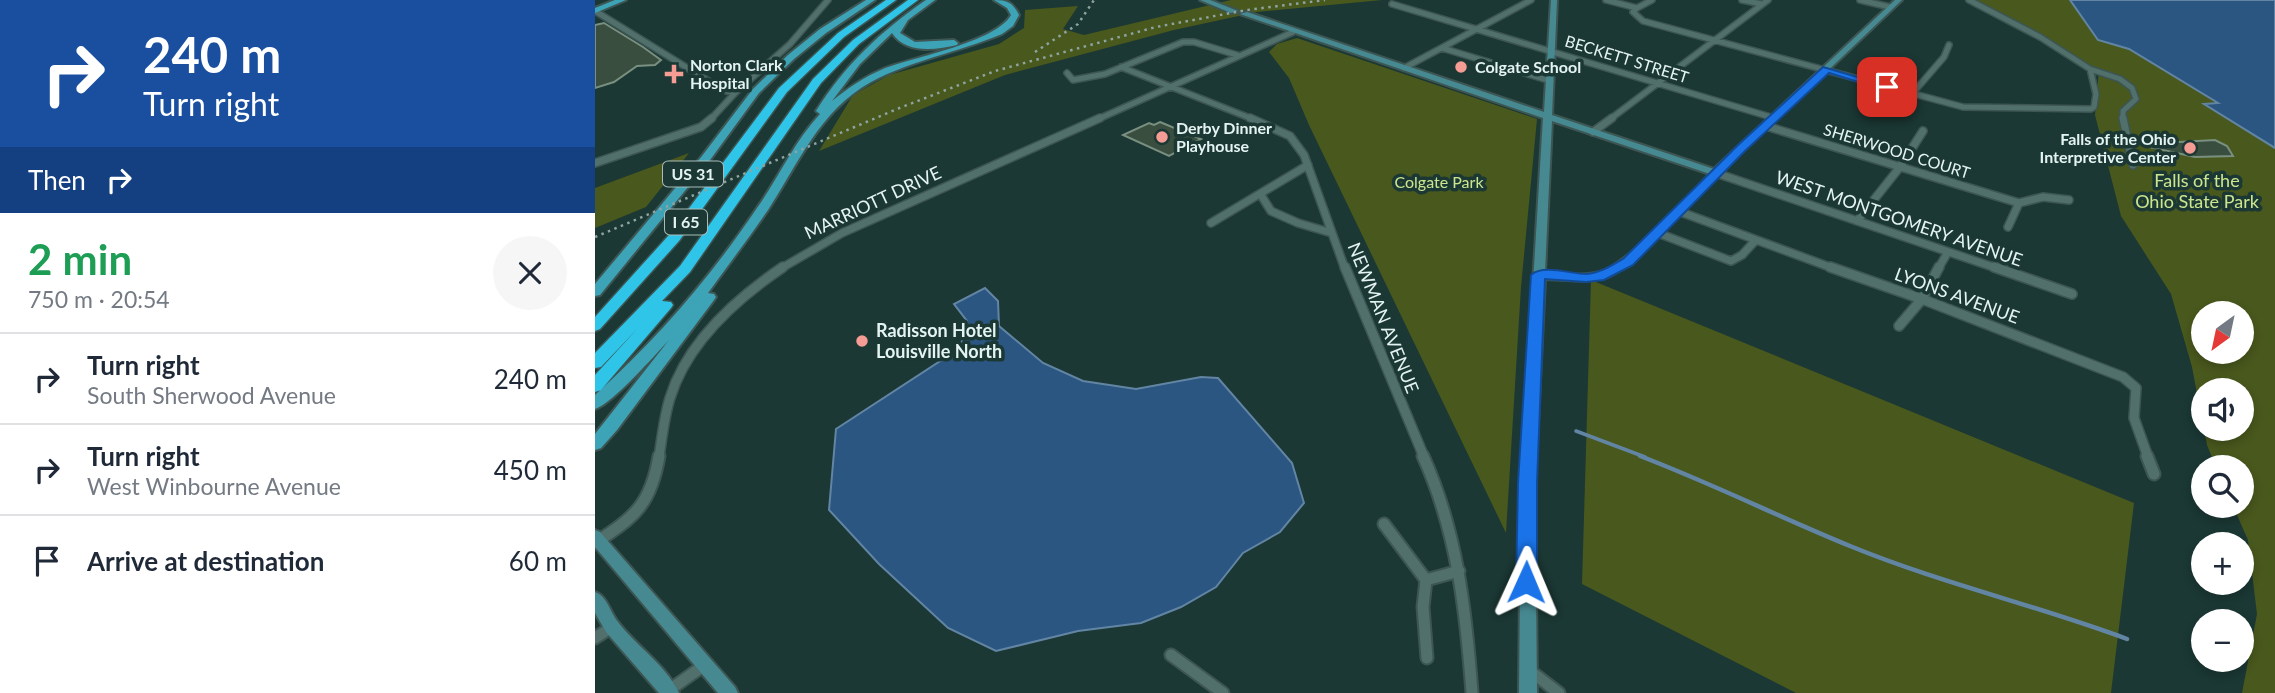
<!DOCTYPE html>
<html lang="en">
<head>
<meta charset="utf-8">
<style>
  :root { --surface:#fff; --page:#f6f6f7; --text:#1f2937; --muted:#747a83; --line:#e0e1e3 }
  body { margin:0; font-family:Lato,sans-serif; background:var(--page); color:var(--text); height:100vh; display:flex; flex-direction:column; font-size:26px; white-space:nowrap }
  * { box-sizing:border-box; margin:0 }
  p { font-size:23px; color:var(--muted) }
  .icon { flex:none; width:38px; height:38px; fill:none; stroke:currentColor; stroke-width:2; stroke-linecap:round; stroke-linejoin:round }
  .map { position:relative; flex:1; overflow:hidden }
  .panel { display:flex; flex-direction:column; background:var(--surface); width:595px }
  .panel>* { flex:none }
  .guide { background:#1a4fa0; color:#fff; overflow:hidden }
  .needle { width:46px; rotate:213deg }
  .controls { position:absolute; left:1596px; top:301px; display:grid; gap:14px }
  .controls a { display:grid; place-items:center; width:63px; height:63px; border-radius:50%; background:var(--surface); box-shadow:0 4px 10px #0003; font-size:35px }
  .pin { position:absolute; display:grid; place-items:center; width:60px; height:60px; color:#fff; margin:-30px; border-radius:14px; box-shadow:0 4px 10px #0006 }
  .me { position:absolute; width:77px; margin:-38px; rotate:1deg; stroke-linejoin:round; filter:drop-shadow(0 0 5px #0008) }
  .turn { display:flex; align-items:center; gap:24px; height:147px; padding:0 28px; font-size:32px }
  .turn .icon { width:91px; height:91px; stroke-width:2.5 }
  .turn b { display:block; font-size:49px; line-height:60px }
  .then { display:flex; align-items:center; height:66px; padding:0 28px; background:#0003; gap:14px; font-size:26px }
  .round { display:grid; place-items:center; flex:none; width:74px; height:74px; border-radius:37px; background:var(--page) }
  .overview { display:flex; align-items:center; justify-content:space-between; height:119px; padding:0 28px }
  h1 { font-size:42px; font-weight:700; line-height:52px; color:#1e9e55 }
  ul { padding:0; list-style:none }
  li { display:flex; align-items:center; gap:21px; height:91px; padding:0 28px; border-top:2px solid var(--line) }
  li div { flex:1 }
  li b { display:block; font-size:26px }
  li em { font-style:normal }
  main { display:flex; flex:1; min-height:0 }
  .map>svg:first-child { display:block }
  .green { fill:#49581d; fill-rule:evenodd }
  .water { fill:#2b5682; stroke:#6285a4; stroke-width:2 }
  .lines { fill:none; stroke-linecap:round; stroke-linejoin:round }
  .stream-far1 { stroke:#6285a4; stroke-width:3.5 }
  .stream { stroke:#6285a4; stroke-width:4.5 }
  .building { fill:#3a4e40; stroke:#798f7f; stroke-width:2 }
  .street-far3-casing { stroke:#3d5654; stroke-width:8 }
  .street-far2-casing { stroke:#3d5654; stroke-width:10 }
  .street-far1-casing { stroke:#3d5654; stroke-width:12 }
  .street-casing { stroke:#3d5654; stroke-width:15 }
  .secondary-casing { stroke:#3d5654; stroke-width:4 }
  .primary-casing { stroke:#3d5654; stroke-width:4 }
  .highway-casing { stroke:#3d5654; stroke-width:3 }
  .street-far3 { stroke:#516f6b; stroke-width:5 }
  .street-far2 { stroke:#516f6b; stroke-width:7 }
  .street-far1 { stroke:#516f6b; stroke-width:9 }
  .street { stroke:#516f6b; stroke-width:11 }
  .secondary { fill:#478991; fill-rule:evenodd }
  .primary { fill:#3da3b7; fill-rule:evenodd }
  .highway { fill:#2fc5e9; fill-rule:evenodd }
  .rail { stroke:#8ea4a1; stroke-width:2.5; stroke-dasharray:2.5 4.5; stroke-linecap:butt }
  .route { fill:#1a73e8; stroke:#114b97; stroke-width:2 }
  .poi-dot { fill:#f59c94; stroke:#1b3834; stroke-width:2.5 }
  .labels { text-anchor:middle; stroke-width:7; stroke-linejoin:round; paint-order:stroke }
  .far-street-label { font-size:16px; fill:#e4f4f2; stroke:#1b3834 }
  .far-poi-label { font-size:16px; font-weight:bold; fill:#e4f4f2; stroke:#1b3834; text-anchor:start }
  .shield { fill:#1b3834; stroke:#a8bcb9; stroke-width:2 }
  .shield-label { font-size:16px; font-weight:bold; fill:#e4f4f2 }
  .far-park-label { font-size:16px; fill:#cde68e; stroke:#1b3834 }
  .park-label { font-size:18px; fill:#cde68e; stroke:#1b3834 }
  .street-label { font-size:18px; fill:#e4f4f2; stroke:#1b3834 }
  .poi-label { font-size:18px; font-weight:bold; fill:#e4f4f2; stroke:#1b3834; text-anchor:start }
</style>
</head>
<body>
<main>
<section class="panel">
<div class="guide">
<div class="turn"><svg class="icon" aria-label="right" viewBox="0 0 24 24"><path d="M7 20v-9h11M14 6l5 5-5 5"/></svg><div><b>240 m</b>Turn right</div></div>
<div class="then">Then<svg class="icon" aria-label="right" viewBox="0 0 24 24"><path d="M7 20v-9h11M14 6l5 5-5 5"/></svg></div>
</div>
<div class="overview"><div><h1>2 min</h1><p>750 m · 20:54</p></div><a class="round"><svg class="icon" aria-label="close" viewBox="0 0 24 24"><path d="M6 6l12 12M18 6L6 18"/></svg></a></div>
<ul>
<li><svg class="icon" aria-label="right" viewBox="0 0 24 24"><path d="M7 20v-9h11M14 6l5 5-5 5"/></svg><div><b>Turn right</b><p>South Sherwood Avenue</p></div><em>240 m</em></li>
<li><svg class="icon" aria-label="right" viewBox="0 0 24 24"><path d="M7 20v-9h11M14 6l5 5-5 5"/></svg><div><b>Turn right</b><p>West Winbourne Avenue</p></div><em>450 m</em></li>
<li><svg class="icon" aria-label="arrive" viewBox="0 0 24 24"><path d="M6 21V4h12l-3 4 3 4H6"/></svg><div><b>Arrive at destination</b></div><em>60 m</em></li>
</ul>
</section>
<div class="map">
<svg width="1680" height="693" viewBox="0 0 1680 693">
  <rect width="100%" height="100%" fill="#1b3834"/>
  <path class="green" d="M636,0h151l-125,12 -83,18 -169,45 -186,76 34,-56 36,-20 110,-31 25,-16 1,-18 53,-4 -15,23 21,6z
    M1374,0h206l100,107v586h-33l15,-79 -9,-74 -15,-34h9v-39h-26l-9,-22 -3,-16h38v-39h-39v36l-11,-59 -21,-73 -50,-78 -26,-101 4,-45zM1608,313h39v39h-39z
    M702,38l240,81 -16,168 -15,246 -197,-408 -20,-47 -20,-26 8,-8z
    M94,153l-43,54 -51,21v-40z
    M996,280l543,223 -23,190h-315l-214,-109z"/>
  <path class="water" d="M1475,0h205v148l-71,-44 14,-1 -89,-54 -31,-9z
    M390,288l13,13 1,25 44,37 40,18 53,8 65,-12 17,1 74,85 12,40 -24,29 -37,21 -27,34 -35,20 -40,16 -63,8 -82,20 -48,-23 -69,-64 -50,-54 7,-81 124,-81 7,-27 -13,-17z"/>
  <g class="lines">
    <path class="stream-far1" d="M981,431l69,26"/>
    <path class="stream" d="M1045,456c71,27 139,61 210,90 90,37 186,59 277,93"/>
  </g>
  <path class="building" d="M9,23l39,24 18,13 -6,5 -18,1 -23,16 -19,6v-63z
    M565,122l41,17 -32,17 -46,-21 26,-12 5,2z
    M1552,137l32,5 36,-2 12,6 6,10 -38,1 -46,-10z"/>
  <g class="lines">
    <g class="street-far3-casing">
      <path id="street-far3" d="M1011,0l31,8 -4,4 10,9 320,86 128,2 3,-2 2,-13 -6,-25
        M1147,0l20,4
        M1265,0l30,7
        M1374,0l71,37 50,32 30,10 12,9 4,11 -13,12v9
        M797,4l382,114
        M1042,8l15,-8
        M0,11l128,79 12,3
        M847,48l109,33
        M526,67l134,53
        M809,68l127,-68
        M472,73l6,7 32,-6 78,-32h11l43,13
        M1317,94l32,-37 5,-12
        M115,120l25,-27 55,-49 38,-44
        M501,120l197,-88
        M1014,120l159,-120"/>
    </g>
    <g class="street-far2-casing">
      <path id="street-far2" d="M655,118l40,18 14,19 41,114
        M1528,118l10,47
        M1171,126l253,77
        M998,132l19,-14
        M0,163l106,-36 11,-9
        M1121,173l283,96
        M666,195l10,16 27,12 34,10
        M1083,211l157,58
        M1262,221l43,-54 23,-36
        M616,223l97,-58
        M1413,227l11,-24 24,-6 26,3
        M1063,233l73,28 11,-6 13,-14
        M185,269l62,-36 258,-115
        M1343,269l10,-17"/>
    </g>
    <g class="street-far1-casing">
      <path id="street-far1" d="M750,267l79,190
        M1235,267l92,32 201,78 13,11 -2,30 14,39
        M1399,267l78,27
        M1304,326l23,-27 17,-32
        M64,457c3,-19 5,-40 11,-59 17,-56 66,-99 113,-131"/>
    </g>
    <g class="street-casing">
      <path id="street" d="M828,456c34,75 43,155 49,237
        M1552,456l7,18
        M789,524l42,56
        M0,543c40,-26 56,-39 64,-87
        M0,638l17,-11
        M576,655l52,38
        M832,658l-4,-51 3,-27 33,-9
        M934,670l30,23
        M70,693l41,-29"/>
    </g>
    <g class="secondary-casing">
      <path id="secondary" d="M605,0h10l28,11 -7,2z
        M956,0h6l-5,115 162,54 181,-169h7l-163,155 -107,109 -24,13 -22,4 -41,-2 -10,204 2,210h-18l2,-210 22,-365 -303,-104 7,-2 297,100zM957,121l158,53c-25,25 -80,89 -110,98 -17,5 -38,1 -55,0z
        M0,530l5,2 135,155 3,6h-20l-123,-146z
        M0,592c12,4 15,20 23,30 18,24 48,43 61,71h-20l-53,-61 -11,-19z"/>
    </g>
    <g class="primary-casing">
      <path id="primary" d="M20,0h11l-31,13v-5z
        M271,0h9l-49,33 -32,26 -35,34 -49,67 -110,135 -5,1v-12l107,-128 51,-67 35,-34 32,-26z
        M331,0h9l-27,20 -8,13 15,9 39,-2 4,3 -1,2c-22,5 -51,9 -65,-12l-32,31 -28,37c16,-13 32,-24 51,-32 31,-12 113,-27 128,-54l-4,-7 -13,-8c14,0 19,3 25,15l-6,11 -11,8c-43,18 -90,26 -131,48 -51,28 -73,82 -103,128 -19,28 -40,55 -60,83l6,1 2,3 -2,3 -97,130 -16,18 -6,2v-16l74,-94c-14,15 -57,64 -74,69v-14c62,-56 115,-117 162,-187 22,-31 37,-66 63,-94l-4,-3c29,-46 65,-80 110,-111z"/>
    </g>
    <g class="highway-casing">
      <path id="highway" d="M291,0h10l-52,37 -57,55 -108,149 -79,88 -5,2v-14l74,-82 110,-147 59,-55z
        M313,0h10l-59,44 -38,39 -131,189 -28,29 9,1 2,3 -2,3 -70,82 -6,2v-17l43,-47 -37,39 -6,1v-15l85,-87 133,-187 40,-39z"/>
    </g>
    <use href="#street-far3" class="street-far3"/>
    <use href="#street-far2" class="street-far2"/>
    <use href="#street-far1" class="street-far1"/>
    <use href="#street" class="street"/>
    <use href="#secondary" class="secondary"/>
    <use href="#primary" class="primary"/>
    <use href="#highway" class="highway"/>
    <path class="rail" d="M440,52l43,-28 16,-24
      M0,237l302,-128 98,-38 161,-44 91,-17 78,-10"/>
  </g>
  <path class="route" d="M1228,67l69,20 -5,4 -58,-18 -84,78 -112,114 -29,15 -18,2 -41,-3 -8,204v99l-3,6 -8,2 -7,-2 -3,-6 2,-99 13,-208c12,-11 40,-1 55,-1 14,-1 25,-8 37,-15l114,-113z"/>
  <g class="poi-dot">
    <circle cx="866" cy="67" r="7"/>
    <path d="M75.5 63.5h7v7h7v7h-7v7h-7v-7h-7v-7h7z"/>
    <circle cx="567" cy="137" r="7"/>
    <circle cx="1595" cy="148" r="7"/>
    <circle cx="267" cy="341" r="7"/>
  </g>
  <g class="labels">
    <g class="far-street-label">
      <text transform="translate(1032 59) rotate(17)" y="6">BECKETT STREET</text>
      <text transform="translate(1302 151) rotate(17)" y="6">SHERWOOD COURT</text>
    </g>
    <g class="far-poi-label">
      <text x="95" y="71">Norton Clark<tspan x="95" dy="18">Hospital</tspan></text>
      <text x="880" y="73">Colgate School</text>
      <text x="581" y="134">Derby Dinner<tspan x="581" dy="18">Playhouse</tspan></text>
      <text x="1581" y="145" text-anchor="end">Falls of the Ohio<tspan x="1581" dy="18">Interpretive Center</tspan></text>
    </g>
    <g class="shield">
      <rect x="68" y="161.5" width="60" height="25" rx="5"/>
      <rect x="70" y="209.5" width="42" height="25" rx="5"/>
    </g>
    <g class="shield-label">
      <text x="98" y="180">US 31</text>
      <text x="91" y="228">I 65</text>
    </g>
    <g class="far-park-label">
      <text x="844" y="188">Colgate Park</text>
    </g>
    <g class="park-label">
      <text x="1602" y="187">Falls of the<tspan x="1602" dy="21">Ohio State Park</tspan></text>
    </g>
    <g class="street-label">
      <text transform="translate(278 203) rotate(-25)" y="6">MARRIOTT DRIVE</text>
      <text transform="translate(1304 219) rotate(19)" y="6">WEST MONTGOMERY AVENUE</text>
      <text transform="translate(1362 296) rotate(20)" y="6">LYONS AVENUE</text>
      <text transform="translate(788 318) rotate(68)" y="6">NEWMAN AVENUE</text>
    </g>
    <g class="poi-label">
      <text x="281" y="337">Radisson Hotel<tspan x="281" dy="21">Louisville North</tspan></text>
    </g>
  </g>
</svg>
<div class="controls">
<a><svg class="needle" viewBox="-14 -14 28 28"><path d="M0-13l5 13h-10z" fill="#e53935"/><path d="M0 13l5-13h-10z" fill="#747a83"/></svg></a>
<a><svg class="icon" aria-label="sound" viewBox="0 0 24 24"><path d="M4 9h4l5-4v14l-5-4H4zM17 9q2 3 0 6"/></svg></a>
<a><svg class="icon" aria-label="search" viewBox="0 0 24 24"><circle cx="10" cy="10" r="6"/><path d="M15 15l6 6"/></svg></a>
<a>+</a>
<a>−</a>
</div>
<div class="pin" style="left:1292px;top:87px;background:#d93025"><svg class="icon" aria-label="arrive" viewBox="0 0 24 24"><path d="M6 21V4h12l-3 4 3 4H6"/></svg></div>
<svg class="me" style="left:931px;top:582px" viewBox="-20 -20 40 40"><path d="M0-17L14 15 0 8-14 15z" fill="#1a73e8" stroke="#fff" stroke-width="4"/></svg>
</div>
</main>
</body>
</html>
